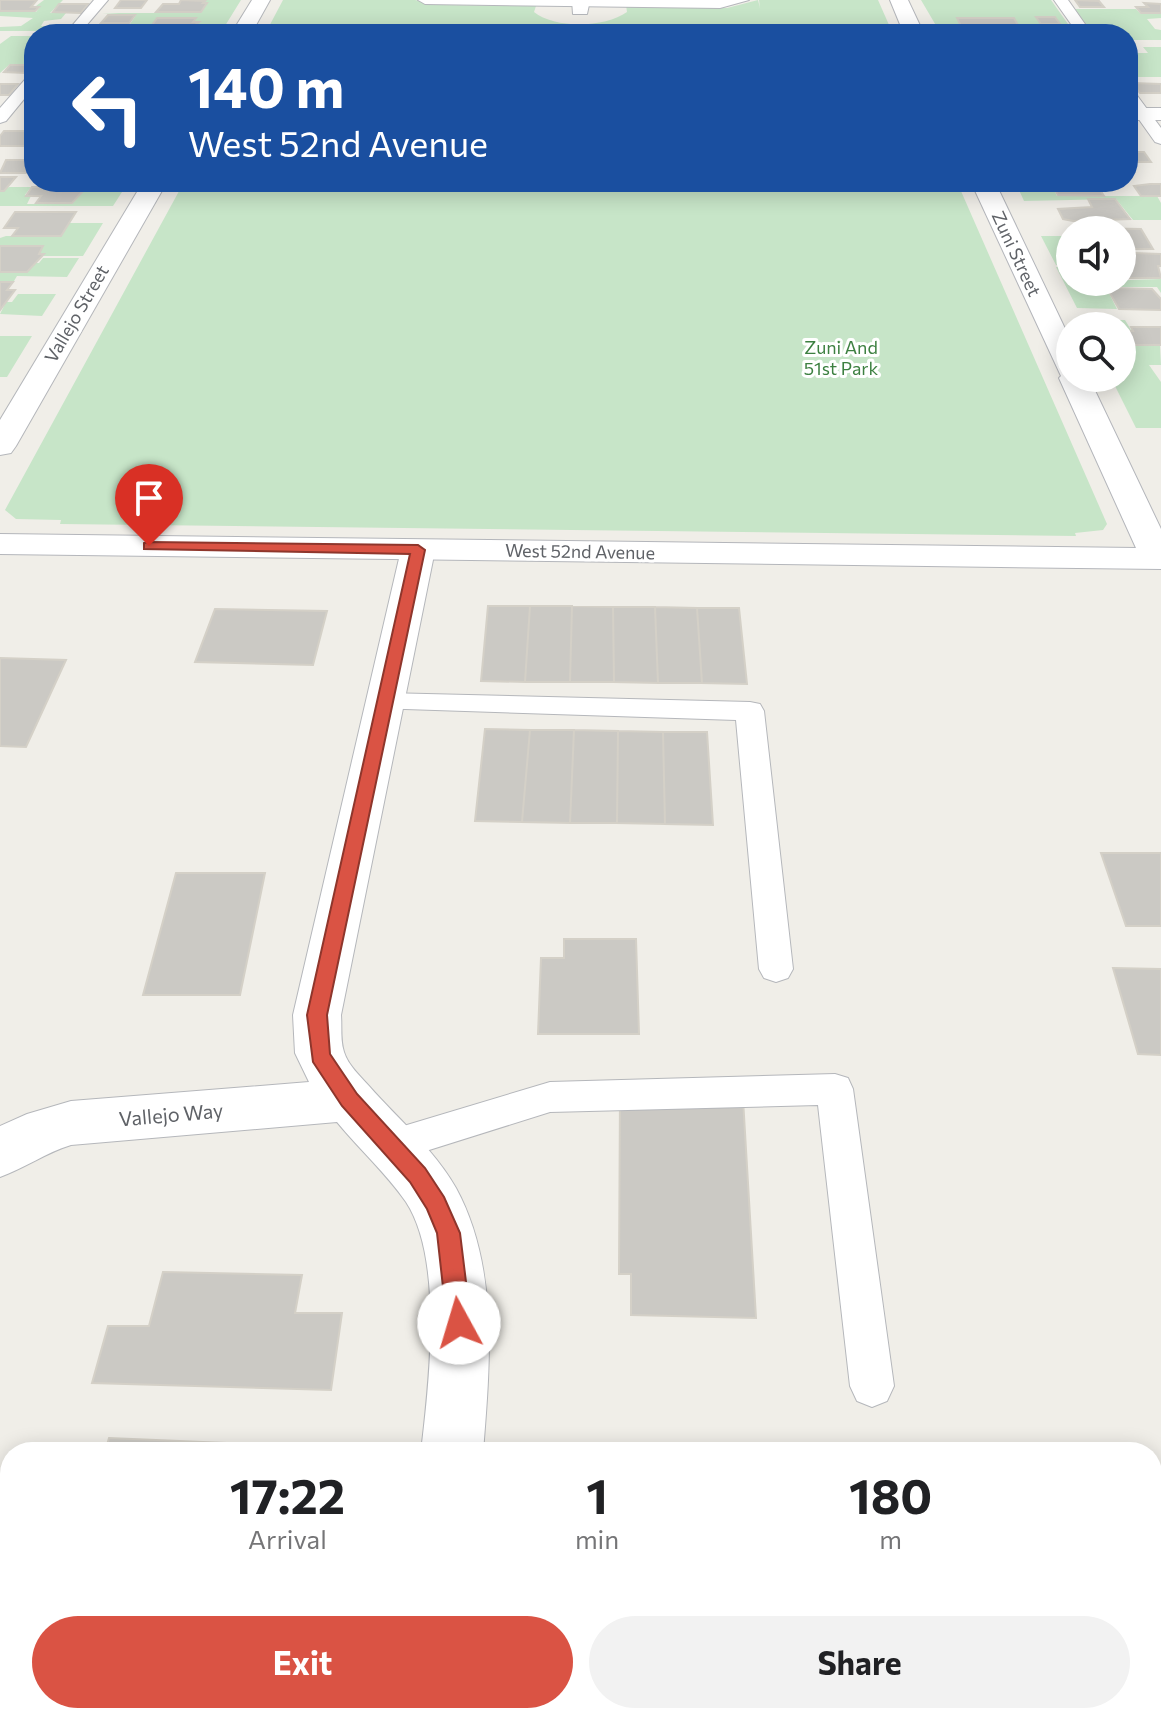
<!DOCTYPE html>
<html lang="en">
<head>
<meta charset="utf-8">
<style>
  :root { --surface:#fff; --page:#f2f2f2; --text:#202124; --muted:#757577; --accent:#da5344 }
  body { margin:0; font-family:Commissioner,sans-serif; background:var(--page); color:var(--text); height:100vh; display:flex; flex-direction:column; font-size:30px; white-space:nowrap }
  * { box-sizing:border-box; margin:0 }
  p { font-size:26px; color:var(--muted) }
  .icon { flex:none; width:44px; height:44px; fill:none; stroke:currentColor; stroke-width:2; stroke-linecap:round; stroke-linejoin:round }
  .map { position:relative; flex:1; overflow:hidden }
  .panel { position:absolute; left:0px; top:1442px; width:1162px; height:282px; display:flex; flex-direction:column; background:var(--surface); border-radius:32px 32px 0 0; box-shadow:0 4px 20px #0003 }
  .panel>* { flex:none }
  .banner { position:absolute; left:24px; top:24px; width:1114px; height:168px; border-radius:32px; box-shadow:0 4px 20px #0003; background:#1a4fa0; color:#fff; overflow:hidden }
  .controls { position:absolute; left:1056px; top:216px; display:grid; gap:16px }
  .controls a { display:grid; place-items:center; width:80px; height:80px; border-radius:50%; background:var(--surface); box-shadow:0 4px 20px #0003; font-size:40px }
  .pin { position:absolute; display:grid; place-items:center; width:68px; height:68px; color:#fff; margin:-82px -34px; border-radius:50% 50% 50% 0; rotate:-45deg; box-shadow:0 0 8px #0007 }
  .pin .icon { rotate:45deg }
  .me { position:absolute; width:88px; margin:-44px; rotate:354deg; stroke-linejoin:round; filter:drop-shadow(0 0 6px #0008) }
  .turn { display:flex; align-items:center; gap:28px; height:168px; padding:0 32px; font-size:36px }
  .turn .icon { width:104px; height:104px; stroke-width:2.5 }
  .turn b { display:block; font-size:56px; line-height:68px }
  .eta { display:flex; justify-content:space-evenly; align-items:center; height:136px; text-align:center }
  .eta b { font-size:48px; font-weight:700; line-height:56px }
  .cta { display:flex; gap:16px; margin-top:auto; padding:16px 32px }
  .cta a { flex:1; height:92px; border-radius:48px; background:var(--accent); color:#fff; font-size:32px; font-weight:700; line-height:92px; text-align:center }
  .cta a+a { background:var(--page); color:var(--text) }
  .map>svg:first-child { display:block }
  .green { fill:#c7e5c8; fill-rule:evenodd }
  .building { fill:#cbc9c4; stroke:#d4d0c7; stroke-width:2 }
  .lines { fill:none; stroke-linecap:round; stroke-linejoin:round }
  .lane-casing { stroke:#b5b7bb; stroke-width:2 }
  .street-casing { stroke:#b5b7bb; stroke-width:2 }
  .secondary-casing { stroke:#b4b6bb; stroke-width:2 }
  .lane { fill:#fff; fill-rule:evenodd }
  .street { fill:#fff; fill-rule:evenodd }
  .secondary { fill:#fff; fill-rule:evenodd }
  .route { fill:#da5344; stroke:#8e362c; stroke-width:2 }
  .labels { text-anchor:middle; stroke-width:6; stroke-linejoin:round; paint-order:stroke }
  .far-street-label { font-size:18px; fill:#5f6267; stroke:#fff }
  .far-park-label { font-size:18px; fill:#3d8041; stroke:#fff }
  .street-label { font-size:20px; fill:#5f6267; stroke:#fff }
</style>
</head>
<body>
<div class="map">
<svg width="1161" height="1723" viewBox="0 0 1161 1723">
  <rect width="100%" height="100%" fill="#f0eee8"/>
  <path class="green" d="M44,0h19l-13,13h16l-5,6 -17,2 -3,5h11l-4,5h-48v-4l21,-1 12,-8 -33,-2v-4h36l4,-5 -4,-1z
    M197,0h44l-21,34 -132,-2 2,-3h27l2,-2h-27l3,-3h35l6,-9 -34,-2h99l6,-9zM157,17h39l-2,5h5l-11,9h-40z
    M283,0h132l27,5 94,1 -2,6c21,17 71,16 93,0l-1,-7 101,3 31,-8 2,8 -1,-8h119l15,34h-628z
    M921,0h130l22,31h-6l2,3h-128z
    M1075,9h61l5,5h20v4l-14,1 8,10 6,1v10h-33v-6l-37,-3z
    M11,36h23v32l-3,4h-4l6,-8h-23l-10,9v-29z
    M1143,47h18v30h-33v-24h20z
    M184,182h773l150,342 -4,6 -28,3 1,3 -1016,-12 1,-4 -45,-1 -11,-9z
    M9,187h22l-6,8 6,1 -4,8h45l11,-12h39l-9,14h-113v-14z
    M1019,190l36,2 2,4h100l4,7v17h-28l-17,-21 -92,2z
    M69,223h34l-20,33h-39l-5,-3 4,-7h-43v-8l6,-2h54z
    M1041,236h29v29h-14z
    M43,258h36l-12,19 -50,-1 -3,5h-14v-9h27l6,-9h6z
    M1056,267h14v15l91,-3v14l-4,-6h-51l11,22 -40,-1z
    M18,294h38l-14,22 -42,-2 6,-12h6z
    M1082,320h43l6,10 -8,1 8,15h29l1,19h-12l12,17v46h-25l-25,-50h11v-52h-37z
    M0,336h32l-25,41h-7z"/>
  <path class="building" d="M0,0h37l-6,7h8l-4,4h-35z
    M121,0h26l-6,8h-26z
    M181,0l24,1 -2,2h4l-6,9h-45l7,-8h16z
    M1075,0l24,1 5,6h-24z
    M1144,3l17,1v9h-20l-5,-6h12z
    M59,4h29l-7,9 -28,-1z
    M108,15h27l-6,8h-28z
    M1036,17h19l5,7h-19z
    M157,18h39l-3,4h6l-12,9h-39z
    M957,18h57l6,11 -58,-1z
    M10,65h22l-6,8 -22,-1z
    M1132,83l29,1v9h-21z
    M0,84h18l-9,11h-9z
    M4,131h30v2l-10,13h-24v-10z
    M1128,152h16l7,10h-23z
    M6,160h28v3l-8,10h-26z
    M0,177h16l-12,14h-4z
    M1054,182h41l9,14 -46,-1 -6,-10h4z
    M49,183l33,1 -4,6h6l-12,13h-36l5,-7h-15l6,-9h15z
    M1150,184h11v12h-20l-7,-10z
    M1088,199h27l15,20 -57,2 -10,-2 -5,-10 34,-2z
    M15,212h61l-15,24h-49l6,-8h-14z
    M1084,228l57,1 12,20h-31v-19z
    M0,246h43l-4,8h5l-17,18h-27z
    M1133,253l28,1v12h-3l3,12h-39v-22h12z
    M0,282h13l-6,8h8l-15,20z
    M1107,288l45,1 9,10v11l-42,-1z
    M1131,327h30v18h-30l-7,-14h9z
    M488,606h42l-5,76 -44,-1z
    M530,606h42l-2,76h-45z
    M572,606l41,1 1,75h-44z
    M613,607h42l3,76 -44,-1z
    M655,607l42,1 5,75h-44z
    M697,608h42l8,76 -45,-1z
    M215,609l112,2 -14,54 -118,-3z
    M0,658l66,2 -40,87 -26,-1z
    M485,729l45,1 -8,92 -47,-1z
    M530,730h44l-4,93 -48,-1z
    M574,730l44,1 -1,92h-47z
    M618,731l45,1 2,92 -48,-1z
    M663,732h44l6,93 -48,-1z
    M1101,853h60v73h-35z
    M176,873h89l-25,122h-97z
    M564,939h72l3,95h-101l3,-76h23z
    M1113,968l48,1v86l-23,-1z
    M620,1095l123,4 13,219 -125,-3v-41h-12z
    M163,1272l139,3 -7,38h47l-11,77 -239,-7 16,-57h41z
    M109,1438l215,9v5h-219z
    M40,1714h243l-2,9h-244z
    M653,1714h125l1,9h-126z"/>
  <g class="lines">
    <g class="lane-casing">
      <path id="lane" d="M94,0h14l-29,34h-14z
        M418,0h331l-29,8 -295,-4z
        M1054,0h14l24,34h-14z
        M34,74v13l-28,34 -6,2v-15l29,-33z
        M1128,88l5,2 28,38v16l-6,-2 -27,-38z
        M385,693l365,9 10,2 4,7 29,258 -5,9 -12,4 -12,-4 -5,-9 -23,-249 -361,-12 -4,-6 4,-6z
        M835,1074l13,4 5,11 41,297 -7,15 -15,6 -15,-6 -7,-15 -32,-281 -268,7 -159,50 -14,-4 -5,-12 5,-12 173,-52z
        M1025,1714h50l1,9h-50z"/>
    </g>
    <g class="street-casing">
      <path id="street" d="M252,0h18l-19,34h-20z
        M572,0h18l-3,14h-14z
        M1128,108h33v12h-33z
        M143,182h24l-151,264 -5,7 -11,2v-35z
        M418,540l12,3 5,7 -94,465c1,12 -1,25 3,37 4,13 16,24 25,34 29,33 65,63 87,102 43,79 34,177 27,264h-62c8,-67 23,-192 -15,-250 -20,-29 -47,-53 -69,-80l-266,23c-26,8 -46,23 -71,32v-51l27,-12 44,-13 238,-19 -14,-29 -2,-38 108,-465 5,-7z
        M391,1714h70v9h-70z"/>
    </g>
    <g class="secondary-casing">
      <path id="secondary" d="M890,0h18l16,34h-20z
        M971,182h24l75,157v39h19l72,151v40l-1161,-15v-20l1136,14 -77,-170 2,-2z"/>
    </g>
    <use href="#lane" class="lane"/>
    <use href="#street" class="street"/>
    <use href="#secondary" class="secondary"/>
  </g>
  <path class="route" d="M149,542l269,3 7,5 -98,465 3,39 27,40 68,74 19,29 16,36 11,90 -4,8 -8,3 -9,-3 -3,-8 -10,-90 -10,-24 -17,-27 -68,-76 -29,-44 -6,-47 103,-461 -266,-5v-6z"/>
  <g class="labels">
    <g class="far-street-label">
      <text transform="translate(1016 254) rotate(65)" y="6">Zuni Street</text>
      <text transform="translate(77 314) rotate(-60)" y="6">Vallejo Street</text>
      <text transform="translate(580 552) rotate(1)" y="6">West 52nd Avenue</text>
    </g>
    <g class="far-park-label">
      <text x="841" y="354">Zuni And<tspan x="841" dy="21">51st Park</tspan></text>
    </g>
    <g class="street-label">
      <text transform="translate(171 1115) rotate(-5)" y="7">Vallejo Way</text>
    </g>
  </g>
</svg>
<div class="controls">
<a><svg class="icon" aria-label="sound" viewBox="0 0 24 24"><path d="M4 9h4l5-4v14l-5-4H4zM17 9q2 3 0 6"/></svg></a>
<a><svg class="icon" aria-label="search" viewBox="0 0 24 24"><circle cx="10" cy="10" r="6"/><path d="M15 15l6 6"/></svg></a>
</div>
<div class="pin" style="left:149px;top:546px;background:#d93025"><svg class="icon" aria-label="arrive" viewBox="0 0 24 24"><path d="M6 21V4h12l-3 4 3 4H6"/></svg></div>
<svg class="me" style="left:459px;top:1323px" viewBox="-20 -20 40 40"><circle r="19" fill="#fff"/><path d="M0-13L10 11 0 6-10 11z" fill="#da5344"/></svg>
<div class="banner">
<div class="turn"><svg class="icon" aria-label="left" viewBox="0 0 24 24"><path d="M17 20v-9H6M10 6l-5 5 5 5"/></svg><div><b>140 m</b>West 52nd Avenue</div></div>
</div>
<section class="panel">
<div class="eta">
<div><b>17:22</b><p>Arrival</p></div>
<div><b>1</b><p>min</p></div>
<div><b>180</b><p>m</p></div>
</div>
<div class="cta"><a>Exit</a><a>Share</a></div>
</section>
</div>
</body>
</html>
